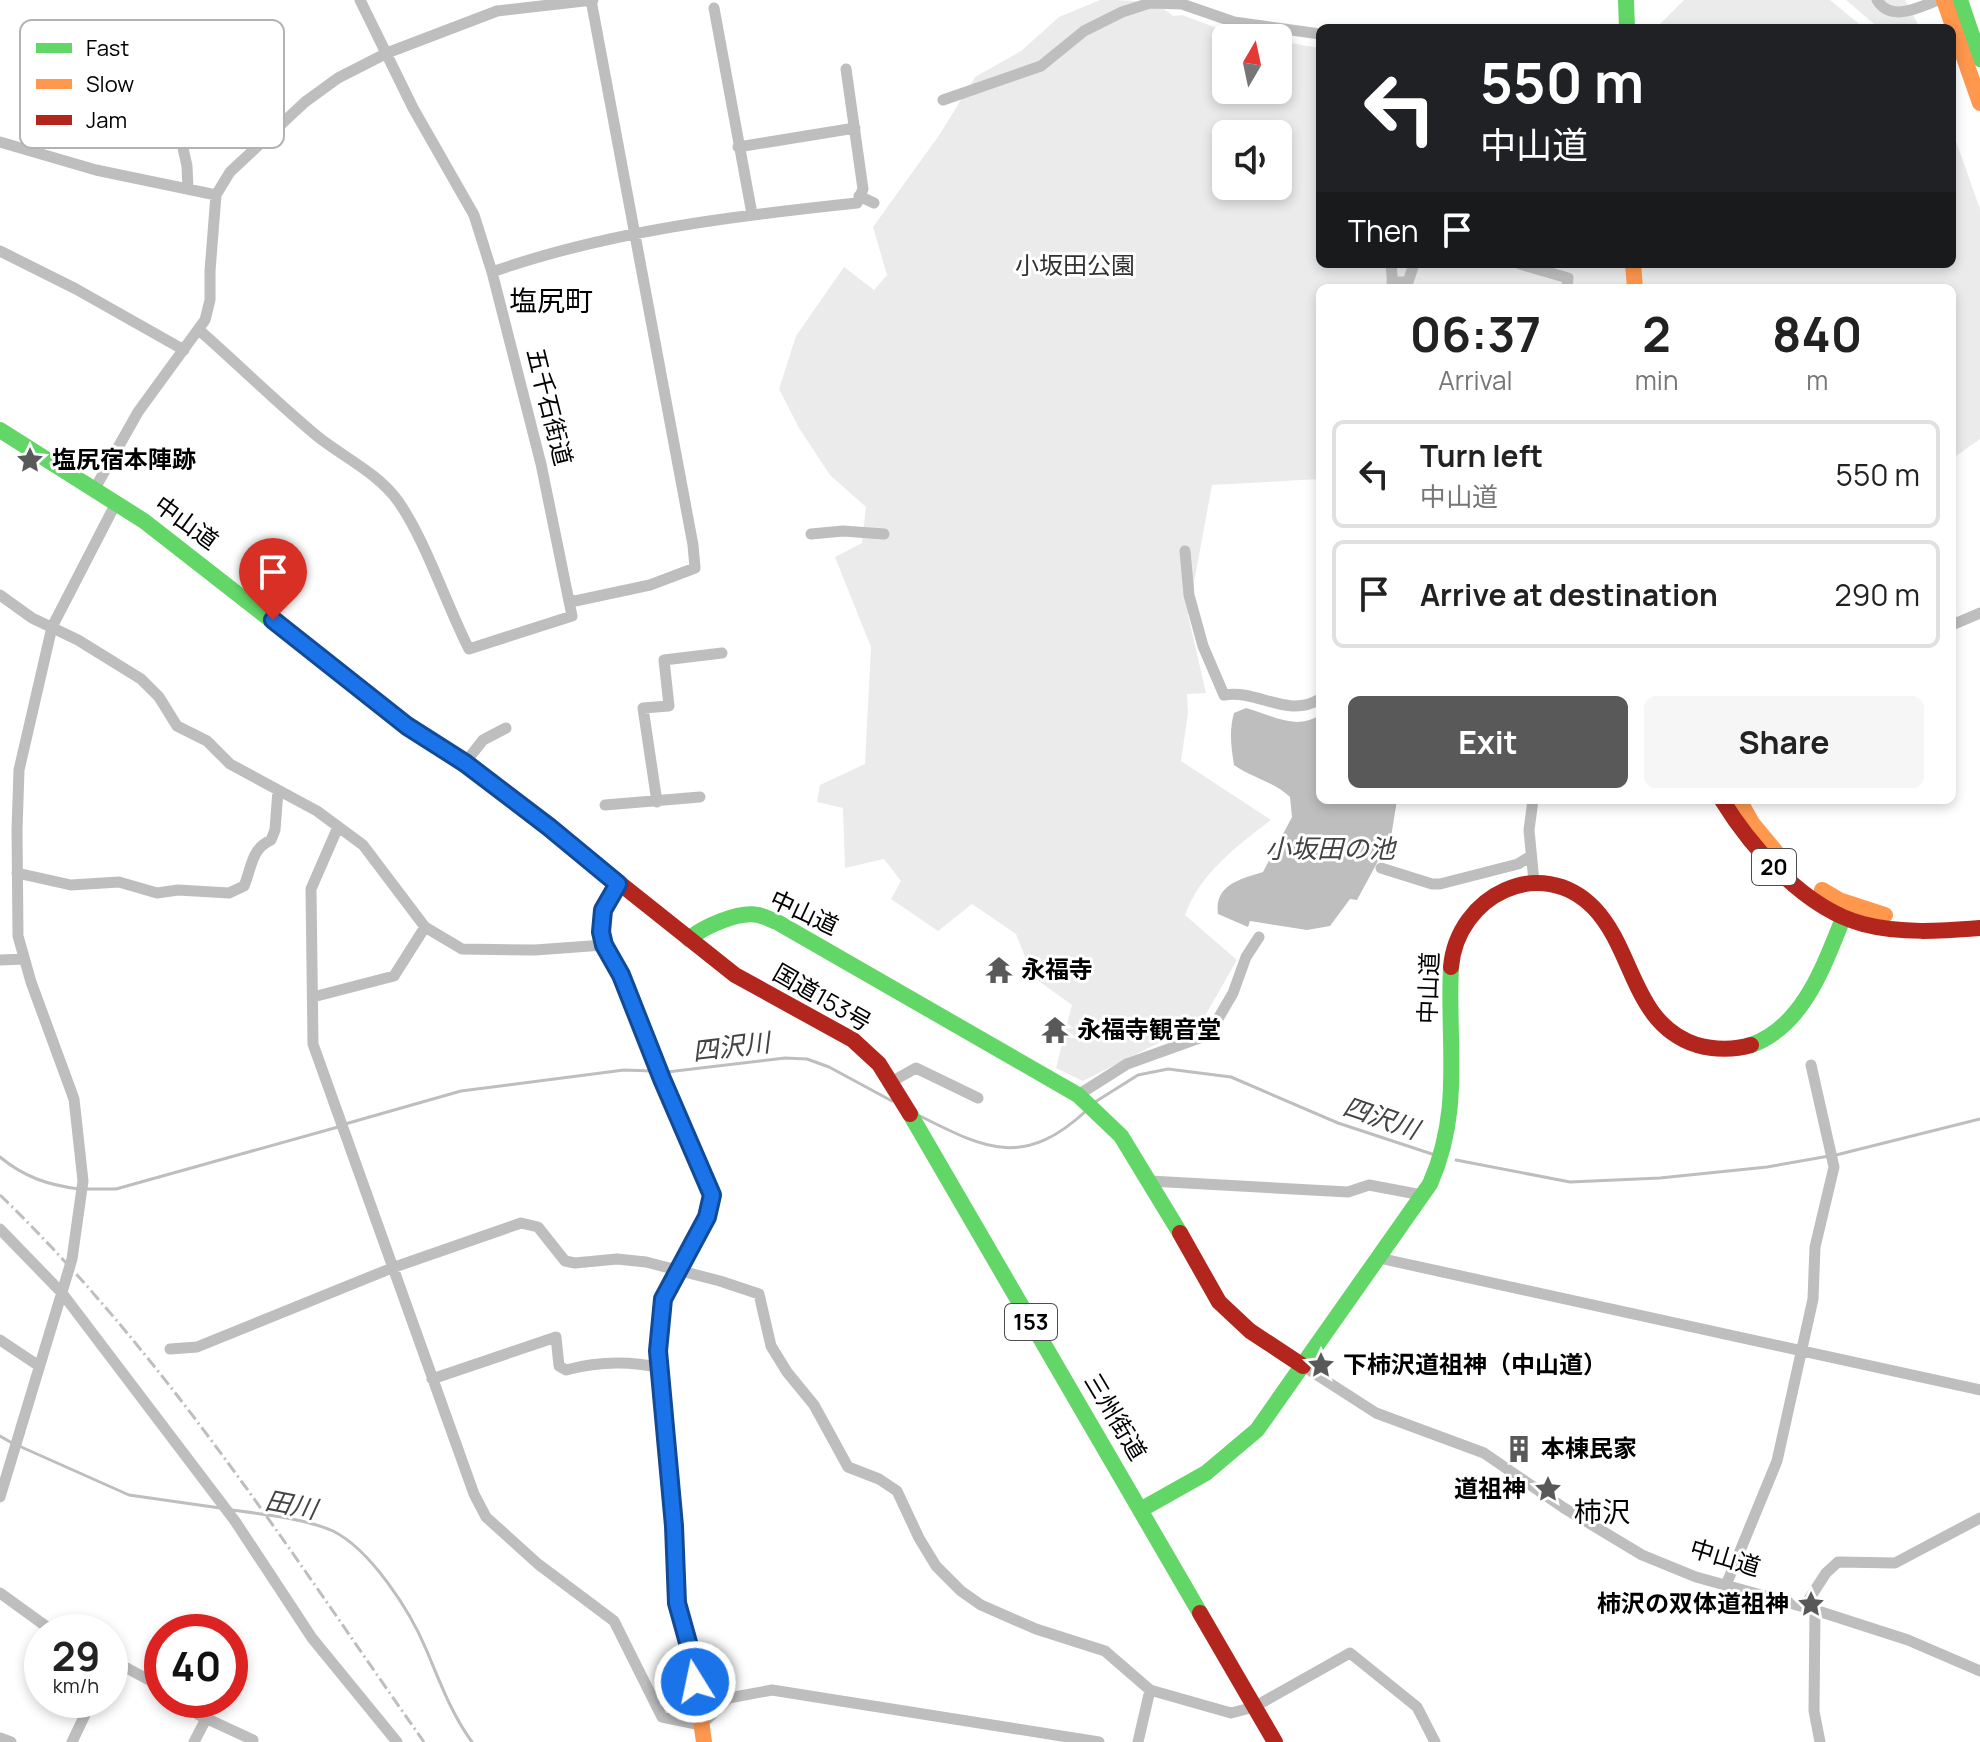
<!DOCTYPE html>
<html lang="en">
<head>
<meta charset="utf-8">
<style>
  :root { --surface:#fff; --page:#f6f6f6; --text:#222; --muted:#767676; --line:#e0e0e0; --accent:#595959 }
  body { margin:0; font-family:Manrope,"Noto Sans JP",sans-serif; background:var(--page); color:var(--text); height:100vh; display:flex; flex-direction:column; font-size:30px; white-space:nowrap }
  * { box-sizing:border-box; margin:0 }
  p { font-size:26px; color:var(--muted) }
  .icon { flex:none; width:44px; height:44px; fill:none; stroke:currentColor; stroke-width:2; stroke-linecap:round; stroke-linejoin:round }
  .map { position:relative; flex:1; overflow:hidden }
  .side { position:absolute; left:1316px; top:284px; width:640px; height:520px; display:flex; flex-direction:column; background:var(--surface); border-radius:12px; box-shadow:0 4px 12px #0003 }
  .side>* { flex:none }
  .guide { position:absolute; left:1316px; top:24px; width:640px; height:244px; border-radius:12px; box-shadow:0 4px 12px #0003; background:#202124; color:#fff; overflow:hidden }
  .needle { width:52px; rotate:9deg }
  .controls { position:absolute; left:1212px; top:24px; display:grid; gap:16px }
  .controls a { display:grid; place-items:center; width:80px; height:80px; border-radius:12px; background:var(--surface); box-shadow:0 4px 12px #0003; font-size:40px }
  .speed { position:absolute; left:24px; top:1614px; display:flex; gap:16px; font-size:40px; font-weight:700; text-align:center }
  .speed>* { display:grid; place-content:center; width:104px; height:104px; border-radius:50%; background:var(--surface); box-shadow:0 4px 12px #0003; line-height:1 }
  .speed small { font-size:20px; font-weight:400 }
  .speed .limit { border:12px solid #d22; background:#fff; color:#111 }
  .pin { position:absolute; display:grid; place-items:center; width:68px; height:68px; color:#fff; margin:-82px -34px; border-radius:50% 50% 50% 0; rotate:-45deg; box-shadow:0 0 8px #0007 }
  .pin .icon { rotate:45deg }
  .me { position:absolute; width:88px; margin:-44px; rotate:350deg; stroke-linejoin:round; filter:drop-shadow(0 0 6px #0008) }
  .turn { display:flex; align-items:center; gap:28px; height:168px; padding:0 32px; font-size:36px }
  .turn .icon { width:104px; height:104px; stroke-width:2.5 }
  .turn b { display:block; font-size:56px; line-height:68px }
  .then { display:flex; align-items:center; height:76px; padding:0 32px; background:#0003; gap:16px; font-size:30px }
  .eta { display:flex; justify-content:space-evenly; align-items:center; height:136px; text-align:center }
  .eta b { font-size:48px; font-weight:700; line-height:56px }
  .action { display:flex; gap:16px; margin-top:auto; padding:16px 32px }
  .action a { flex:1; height:92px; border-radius:12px; background:var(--accent); color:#fff; font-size:32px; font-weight:700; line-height:92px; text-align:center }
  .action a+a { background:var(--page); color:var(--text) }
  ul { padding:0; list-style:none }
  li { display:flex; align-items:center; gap:24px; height:108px; margin:0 16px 12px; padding:0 16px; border:4px solid var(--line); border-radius:12px }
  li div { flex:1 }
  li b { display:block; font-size:30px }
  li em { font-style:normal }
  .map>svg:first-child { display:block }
  .green { fill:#ebebeb; fill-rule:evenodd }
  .water { fill:#bebebe }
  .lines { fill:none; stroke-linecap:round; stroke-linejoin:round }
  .stream { stroke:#bebebe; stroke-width:3 }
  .street { stroke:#bebebe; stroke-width:11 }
  .fast { stroke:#63d668; stroke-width:16 }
  .slow { stroke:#ff974d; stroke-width:16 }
  .jam { stroke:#b3261e; stroke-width:16 }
  .rail { stroke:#bebebe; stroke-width:3; stroke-dasharray:12 4 2 4; stroke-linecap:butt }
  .route-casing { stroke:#114b97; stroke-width:20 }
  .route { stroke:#1a73e8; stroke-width:14 }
  .labels { text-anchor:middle; stroke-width:6; stroke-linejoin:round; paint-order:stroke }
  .shield { fill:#fff; stroke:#4c4c4c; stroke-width:2 }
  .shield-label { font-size:22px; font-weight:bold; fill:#000 }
  .park-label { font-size:24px; fill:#323232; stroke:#fff }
  .street-label { font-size:24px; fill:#000; stroke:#fff }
  .poi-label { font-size:24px; font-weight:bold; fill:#000; stroke:#fff; text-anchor:start }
  .water-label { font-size:26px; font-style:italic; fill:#434343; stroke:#fff }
  .quarter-label { font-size:28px; fill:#000; stroke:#fff }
  .key { fill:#fff; stroke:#b2b2b2; stroke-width:2 }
  .key-label { font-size:22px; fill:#000 }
</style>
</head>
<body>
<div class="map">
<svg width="1980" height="1742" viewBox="0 0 1980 1742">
  <rect width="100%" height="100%" fill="#fff"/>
  <path class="green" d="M1100,0c25,0 57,0 73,16l9,-1 51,19 23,4h-30v52h52v-49l42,7v216h632v-134l28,79v230l-28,20v-171h-632v191l-108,6 -24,130 18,78 -19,1 1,19 -7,48 90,59c-35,27 -70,52 -86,95l52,45 -35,61 -119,60 -27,-13 16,-63 -39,-28 -17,-43 -44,-30 -34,27 -47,-32 10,-18 -17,-22 -39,9 -2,-60 -26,-6 3,-17 45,-21 6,-117 -36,-90 27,-14 4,-36 -36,-32 -31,-47 -20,-39 17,-53 48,-69 30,23 13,-15 -14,-48 67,-93 35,-57 46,-26 38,-34zM1226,134h52v52h-52z
    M1684,0h146l34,28h-208z
    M1846,0h59l15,28h-41z"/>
  <path class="water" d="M1246,708c26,7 49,23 74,7v85h77l-6,37 -34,63 -7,-1 -20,27 -23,4 -57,-9 -2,6 -30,-13c-4,-29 22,-35 45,-42l29,-55 -2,-20c-17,-16 -38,-19 -56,-32 -3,-19 -5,-34 0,-52z"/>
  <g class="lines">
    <path class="stream" d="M667,1072l118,-14 22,1 22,8 63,34
      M1095,1102l43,-27 30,-6 63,8 107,46 94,31
      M920,1116c67,34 105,52 167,-6
      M345,1124l116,-33 163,-21 27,1
      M1836,1155l144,-36
      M0,1157c24,20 48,28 79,32
      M1456,1160l114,22 90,-4 107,-11 62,-11
      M86,1189h30l222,-62
      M0,1436l12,7
      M19,1446l110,49 91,13
      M232,1510c30,4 74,9 101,21 38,19 77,80 93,118 14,33 25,64 46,93"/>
    <path class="street" d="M1877,0c14,23 42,7 61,0
      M714,8l38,206
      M164,64l23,102 1,22
      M943,100l98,-34 43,-35 38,-19 28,-9 32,1 52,18 86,12
      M0,142l96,28 120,25
      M738,147l117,-19
      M859,196l15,7
      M0,251l76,38 108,61
      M1391,264l2,23
      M1520,264l48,14 -1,10
      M492,272c117,-41 241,-56 365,-69l6,-14 -17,-120
      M1392,282h16l6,-18
      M199,330c40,35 77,72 118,106 26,21 61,37 81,65 28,40 48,103 71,148l103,-33 -31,-152 -49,-192 -18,-57 -61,-107 -53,-108
      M94,490l44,-78 67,-92 5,-20v-29l6,-76 14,-23 75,-70 33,-24 49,-25 110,-42 96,-11
      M811,534l32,-3 41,3
      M1185,551l4,44 14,51 21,49c34,-6 63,24 96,4
      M0,595l32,23 46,22 63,39 18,18 18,29 30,15 23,23 87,47 46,34 62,82 37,22 73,1 69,-5
      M569,599l6,2 75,-16 45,-17 -2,-23 -102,-545
      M1952,625l28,-12
      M465,763l18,-23 23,-12
      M1533,800l-4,30 5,52
      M657,802l-14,-94 26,-2 -5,-46 58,-7
      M605,805l95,-8
      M338,827l-27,62 2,155 161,450 12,23 52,47 76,57 48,96 39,8 28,-27 43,-8 327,52
      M1381,868l51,16h8l78,-20 13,-8
      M17,873l54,12 48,-3 38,11 21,-3 51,3 15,-7c8,-19 7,-37 27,-46l4,-10 3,-40
      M618,884l-15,26 -2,22 3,13 17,30 35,89
      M0,960l24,-1
      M313,997l81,-21 31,-49
      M891,1082l25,-14 62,30
      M1078,1095l49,-31 78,-28 10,-12 18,-31 13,-36 13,-20
      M1150,1181l198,11 21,-7 53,10
      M0,1229l62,64 173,228 77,117 85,104
      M1379,1258l601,132
      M0,1340l39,26
      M170,1349l27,-2 195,-79 129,-45 17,4 27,34 10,2 42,-4 29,3 74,19 39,13 12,52 16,26 27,33 34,62 31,12 18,12 22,47 17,28 25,25 20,14 55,24 69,22 45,39 81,23 23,-6 96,-54 67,54 18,35
      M1303,1366l73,47 108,40 80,55 78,47 54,22 119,33 93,30 72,31
      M432,1379l124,-42 3,29 7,4c30,-8 64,-9 95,-2
      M0,1497l72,-238 11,-78 -9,-82 -43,-117 -13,-46 -1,-106 2,-60 33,-143 64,-124
      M1726,1585l51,-124 36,-162 2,-52 19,-80 -23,-102
      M0,1593l54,39
      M1804,1607l22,-34 12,-11 57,1 85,-45
      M1815,1610l-1,101 6,31
      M110,1659l52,28
      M179,1700l20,15 54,25 -1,2
      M0,1738l11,4
      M72,1742l20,-42
      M194,1742l12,-23
      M1138,1742l12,-52"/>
    <path class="fast" d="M1626,0l1,28
      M1960,0l20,59
      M0,430l144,91 263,205 49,32
      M689,939c14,-12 49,-28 69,-24 6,1 13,5 19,7l301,173 43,41 59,97
      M1751,1045c56,-20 75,-87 96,-136
      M656,1064l56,131 -5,22 -44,82 -5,52 16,175 2,59
      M910,1114l290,499
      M1142,1509l64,-36 51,-43 173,-246c33,-74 17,-140 21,-217"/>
    <path class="slow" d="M1944,0l36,103
      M1633,264l2,24
      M1739,800l13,23 24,29
      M1822,890l17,10 46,15
      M676,1585l1,18 15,54 12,85"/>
    <path class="jam" d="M456,758l93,69 186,148 118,65 26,24 31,50
      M1722,800c30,49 84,109 141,124 38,10 78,7 117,4
      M1451,967c6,-71 90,-114 143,-59 41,43 38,116 103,137 17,5 38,5 54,0
      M1180,1233l39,69 31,29 53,35
      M1200,1613l75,129"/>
    <path class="rail" d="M0,1195c165,159 292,360 424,547"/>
  </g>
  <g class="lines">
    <g class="route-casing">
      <path id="route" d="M273,620l134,106 58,37 84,64 69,57 -15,26 -2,22 3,13 17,30 41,104 50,116 -5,22 -44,82 -5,52 16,175 3,77 15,54 3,25"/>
    </g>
    <use href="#route" class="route"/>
  </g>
  <defs>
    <g id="sight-bare" transform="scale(2.16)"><path d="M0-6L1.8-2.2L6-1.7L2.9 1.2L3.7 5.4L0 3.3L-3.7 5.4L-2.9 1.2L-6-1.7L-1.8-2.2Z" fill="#595959" stroke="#fff" stroke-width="2.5" paint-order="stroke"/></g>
    <g id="temple-bare" transform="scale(2.16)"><path d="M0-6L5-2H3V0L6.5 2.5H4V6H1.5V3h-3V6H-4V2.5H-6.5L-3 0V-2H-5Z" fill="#595959" stroke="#fff" stroke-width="2.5" paint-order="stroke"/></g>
    <g id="building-bare" transform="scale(2.16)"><path d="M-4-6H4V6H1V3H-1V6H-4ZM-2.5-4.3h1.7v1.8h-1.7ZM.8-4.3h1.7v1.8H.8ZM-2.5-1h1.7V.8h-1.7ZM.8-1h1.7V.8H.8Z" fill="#595959" stroke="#fff" stroke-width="2.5" paint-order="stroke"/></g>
  </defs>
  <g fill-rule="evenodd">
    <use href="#sight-bare" x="30" y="460"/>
    <use href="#temple-bare" x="999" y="970"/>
    <use href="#temple-bare" x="1055" y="1030"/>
    <use href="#sight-bare" x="1321" y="1365"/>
    <use href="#building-bare" x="1519" y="1449"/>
    <use href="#sight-bare" x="1548" y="1489"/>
    <use href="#sight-bare" x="1811" y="1604"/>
  </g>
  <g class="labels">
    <g class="shield">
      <rect x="1752" y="849" width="44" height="36" rx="6"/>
      <rect x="1005" y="1304" width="52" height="36" rx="6"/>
    </g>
    <g class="shield-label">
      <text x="1774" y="875">20</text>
      <text x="1031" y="1330">153</text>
    </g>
    <g class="park-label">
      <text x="1075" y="274">小坂田公園</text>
    </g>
    <g class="street-label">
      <text transform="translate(549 407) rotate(76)" y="8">五千石街道</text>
      <text transform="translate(186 523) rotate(36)" y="8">中山道</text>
      <text transform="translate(804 913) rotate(25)" y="8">中山道</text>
      <text transform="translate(1429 988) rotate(-88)" y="8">中山道</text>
      <text transform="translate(822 998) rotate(30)" y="8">国道153号</text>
      <text transform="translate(1115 1417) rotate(59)" y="8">三州街道</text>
      <text transform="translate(1725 1558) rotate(17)" y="8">中山道</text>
    </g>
    <g class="poi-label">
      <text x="52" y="468">塩尻宿本陣跡</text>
      <text x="1021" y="978">永福寺</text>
      <text x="1077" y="1038">永福寺観音堂</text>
      <text x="1343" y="1373">下柿沢道祖神（中山道）</text>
      <text x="1541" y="1457">本棟民家</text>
      <text x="1526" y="1497" text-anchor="end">道祖神</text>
      <text x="1789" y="1612" text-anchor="end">柿沢の双体道祖神</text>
    </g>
    <g class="water-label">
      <text x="1330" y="858">小坂田の池</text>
      <text transform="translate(731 1047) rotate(-7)" y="9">四沢川</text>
      <text transform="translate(1381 1118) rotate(19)" y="9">四沢川</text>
      <text transform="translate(291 1505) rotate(11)" y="9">田川</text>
    </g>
    <g class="quarter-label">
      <text x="551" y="311">塩尻町</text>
      <text x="1602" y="1522">柿沢</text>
    </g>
  </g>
  <rect x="20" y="20" width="264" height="128" rx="12" class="key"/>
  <rect x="36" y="43" width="36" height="10" fill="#63d668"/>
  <rect x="36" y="79" width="36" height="10" fill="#ff974d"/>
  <rect x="36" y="115" width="36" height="10" fill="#b3261e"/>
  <g class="key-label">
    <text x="86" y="56">Fast</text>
    <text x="86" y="92">Slow</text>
    <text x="86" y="128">Jam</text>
  </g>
</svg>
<div class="controls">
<a><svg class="needle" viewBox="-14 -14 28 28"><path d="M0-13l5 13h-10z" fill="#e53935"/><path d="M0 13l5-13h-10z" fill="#767676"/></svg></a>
<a><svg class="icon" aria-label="sound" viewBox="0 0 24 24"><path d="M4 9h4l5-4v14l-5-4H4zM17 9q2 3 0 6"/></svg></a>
</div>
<div class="speed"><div>29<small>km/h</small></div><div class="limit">40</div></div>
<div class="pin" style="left:273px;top:620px;background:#d93025"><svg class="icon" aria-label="arrive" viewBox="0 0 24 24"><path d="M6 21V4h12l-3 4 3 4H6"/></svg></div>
<svg class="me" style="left:695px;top:1682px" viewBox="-20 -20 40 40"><circle r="17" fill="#1a73e8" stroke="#fff" stroke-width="3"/><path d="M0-11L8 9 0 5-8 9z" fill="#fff"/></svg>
<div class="guide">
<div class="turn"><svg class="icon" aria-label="left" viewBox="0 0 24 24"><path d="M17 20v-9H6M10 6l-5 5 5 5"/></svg><div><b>550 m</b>中山道</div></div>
<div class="then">Then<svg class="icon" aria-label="arrive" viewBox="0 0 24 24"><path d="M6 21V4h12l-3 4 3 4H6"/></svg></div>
</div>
<section class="side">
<div class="eta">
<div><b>06:37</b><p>Arrival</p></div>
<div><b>2</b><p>min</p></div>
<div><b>840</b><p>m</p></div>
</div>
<ul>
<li><svg class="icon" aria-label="left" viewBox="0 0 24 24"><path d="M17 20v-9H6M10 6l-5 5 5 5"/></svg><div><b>Turn left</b><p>中山道</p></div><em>550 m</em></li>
<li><svg class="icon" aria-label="arrive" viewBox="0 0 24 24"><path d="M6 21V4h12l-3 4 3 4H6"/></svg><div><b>Arrive at destination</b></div><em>290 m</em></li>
</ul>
<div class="action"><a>Exit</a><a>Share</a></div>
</section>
</div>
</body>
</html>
